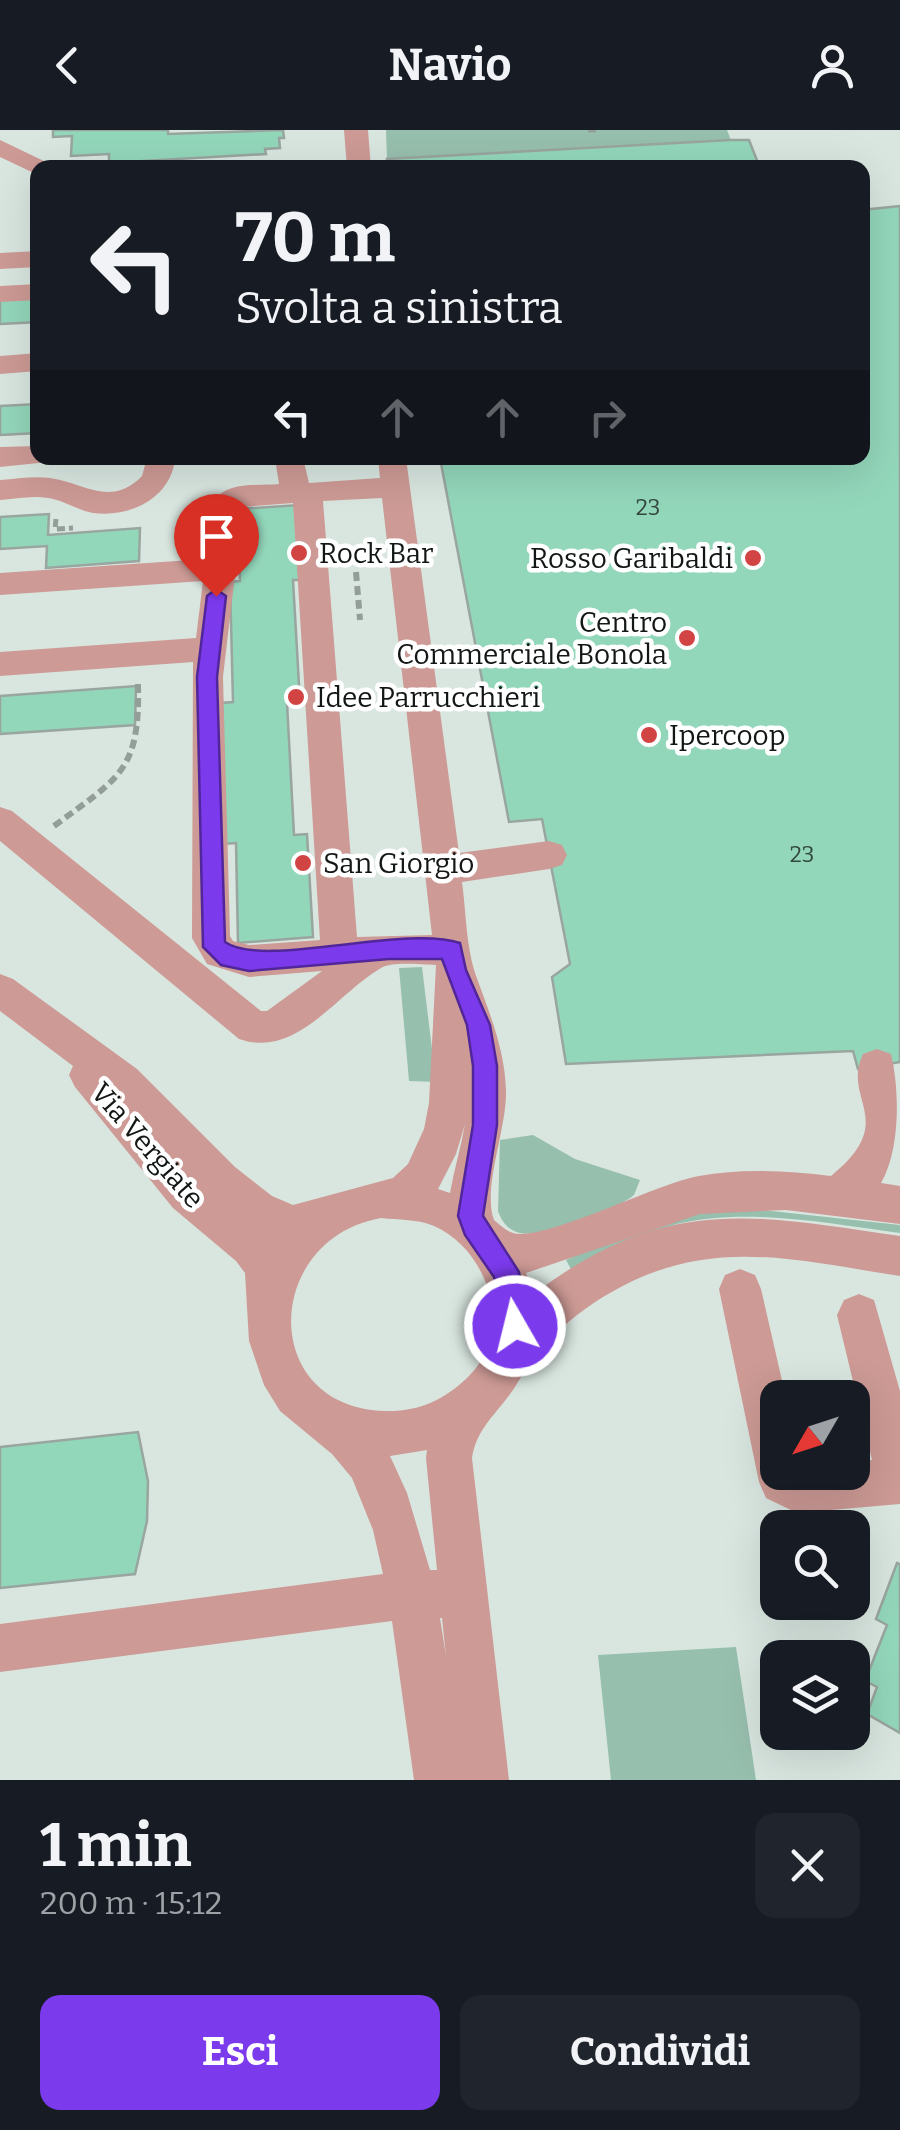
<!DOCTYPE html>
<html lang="it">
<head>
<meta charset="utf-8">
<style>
  :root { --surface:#171b24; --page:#20242c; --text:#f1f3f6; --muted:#9ea1a6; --accent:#7c3aed }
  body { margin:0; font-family:Bitter,serif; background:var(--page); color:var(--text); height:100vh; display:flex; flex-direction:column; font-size:38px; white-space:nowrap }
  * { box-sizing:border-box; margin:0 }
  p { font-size:32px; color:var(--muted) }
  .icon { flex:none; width:55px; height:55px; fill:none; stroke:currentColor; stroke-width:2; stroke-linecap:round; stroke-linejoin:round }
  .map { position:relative; height:1650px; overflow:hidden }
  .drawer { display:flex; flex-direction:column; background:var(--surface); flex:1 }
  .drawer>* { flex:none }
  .banner { position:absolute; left:30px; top:30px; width:840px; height:305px; border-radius:20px; box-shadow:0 10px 40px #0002; background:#171b24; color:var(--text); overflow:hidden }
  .needle { width:65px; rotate:231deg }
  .buttons { position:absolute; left:760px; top:1250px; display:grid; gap:20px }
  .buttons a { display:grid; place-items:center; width:110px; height:110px; border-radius:20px; background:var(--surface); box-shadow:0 10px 40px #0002; font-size:50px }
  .pin { position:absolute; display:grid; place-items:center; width:85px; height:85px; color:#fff; margin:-102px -42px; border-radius:50% 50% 50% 0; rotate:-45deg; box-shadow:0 0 10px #0007 }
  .pin .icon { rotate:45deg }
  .me { position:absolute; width:110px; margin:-55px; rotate:352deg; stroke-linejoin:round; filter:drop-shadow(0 0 8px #0008) }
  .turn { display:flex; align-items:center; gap:35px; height:210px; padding:0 40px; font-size:45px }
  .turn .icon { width:130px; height:130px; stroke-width:2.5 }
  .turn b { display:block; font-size:70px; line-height:85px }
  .lanes { display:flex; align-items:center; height:95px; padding:0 40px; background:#0003; justify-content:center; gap:50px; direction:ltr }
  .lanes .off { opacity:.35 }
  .round { display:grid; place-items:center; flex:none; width:105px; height:105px; border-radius:20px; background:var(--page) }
  .head { display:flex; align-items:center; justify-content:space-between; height:170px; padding:0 40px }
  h1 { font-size:60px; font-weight:700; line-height:75px }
  .action { display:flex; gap:20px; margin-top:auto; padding:20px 40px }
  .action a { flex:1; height:115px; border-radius:20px; background:var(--accent); color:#fff; font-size:40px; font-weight:700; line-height:115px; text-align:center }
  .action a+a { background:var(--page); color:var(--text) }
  header { display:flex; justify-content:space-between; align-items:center; height:130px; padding:0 40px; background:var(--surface); font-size:45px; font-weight:700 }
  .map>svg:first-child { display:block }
  .green { fill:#97bfae }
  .building { fill:#93d7bb; stroke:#99a59f; stroke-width:2.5 }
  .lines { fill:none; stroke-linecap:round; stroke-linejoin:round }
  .path-far1 { stroke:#949e99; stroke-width:5; stroke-dasharray:8 4; stroke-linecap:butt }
  .path { stroke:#949e99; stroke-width:6; stroke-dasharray:9 5; stroke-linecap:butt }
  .minor { fill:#cd9a95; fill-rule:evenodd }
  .route { fill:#7c3aed; stroke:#51269a; stroke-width:2.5 }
  .poi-dot { fill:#d24343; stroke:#fff; stroke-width:4 }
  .labels { text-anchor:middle; stroke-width:9; stroke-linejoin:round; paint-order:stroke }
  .number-label { font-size:22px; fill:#32463e }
  .poi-label { font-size:28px; fill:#121614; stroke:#fff; text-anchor:start }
  .street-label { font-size:28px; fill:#121614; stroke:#fff }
</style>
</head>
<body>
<header><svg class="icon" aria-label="back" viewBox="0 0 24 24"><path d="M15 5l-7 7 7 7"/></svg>Navio<svg class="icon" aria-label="person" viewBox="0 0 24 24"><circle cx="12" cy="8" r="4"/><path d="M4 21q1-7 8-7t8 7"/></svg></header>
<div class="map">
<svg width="900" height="1650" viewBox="0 0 900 1650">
  <rect width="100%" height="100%" fill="#d9e6e0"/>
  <path class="green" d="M386,0h341l4,10 -344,19z
    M422,837l14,115 -27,-1 -10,-113z
    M533,1005l42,24 65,21 -6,15c-17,15 -92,43 -114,38 -12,-3 -18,-11 -22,-22l2,-71z
    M753,1079l147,16v8c-70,-9 -153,-26 -223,-9 -36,10 -71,32 -104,49l-7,-13 86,-39 32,-8z
    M736,1517l20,133h-145l-13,-125z"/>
  <path class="building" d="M53,0h115v4l115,-4 1,8h-5l1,10 -15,1 1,5 -157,9v-9l-38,2 1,-20 -19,1z
    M731,10h18l11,28h-371l-2,-9z
    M900,76v856l-42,7 -5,-18 -287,13 -14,-87 18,-13 -28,-145 -33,3 -69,-364h422v-248z
    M38,166v26l-38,2v-26z
    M38,274v29l-38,2v-29z
    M299,375l5,75h-11l7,122 -13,1 7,132 13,-1 6,103 -75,6 -2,-100 -13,1 -3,-141 13,-1 -3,-120 10,-1 -2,-72z
    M49,384l-1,21 92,-7 -1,33 -93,7 1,-22 -47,3v-32z
    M136,556l-1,39 -135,9v-38z
    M138,1302l10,49 -1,40 -12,53 -135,14v-141z
    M897,1433l3,1v169l-33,-19 10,-27 -12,-6 22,-56 -11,-6z"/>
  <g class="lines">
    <path class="path-far1" d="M588,0h9
      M56,389l-1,10 18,-1"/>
    <path class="path" d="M356,442l4,48
      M54,696c66,-49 86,-55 84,-142"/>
    <path class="minor" d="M344,0h24l3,38h-24z
      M0,10l48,23 3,5h-13v7l-38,-18z
      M38,121v16l-38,2v-16z
      M38,154v16l-38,2v-16z
      M38,223v18l-38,3v-18z
      M38,316v12h13l-3,4 -48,5v-20z
      M147,328h28c-3,39 -44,60 -82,55 -16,-3 -30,-13 -45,-15 -16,-3 -33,1 -48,2v-20c16,-1 33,-4 50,-2 35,5 61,30 92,-2z
      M275,328h28l6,25 71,-5 -2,-20h28l53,395 90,-12 13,4 5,10 -5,10 -13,4 -87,13c4,29 4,63 13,91 14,39 30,76 31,118 1,38 -24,97 -12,129 6,5 12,11 19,13 31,9 144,-50 186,-57 43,-8 89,-5 132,0 69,-56 10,-76 32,-122l14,-5 14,5c9,37 9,97 -10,129l19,3v38l-114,-14 -86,4 -174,59 8,21c130,-99 216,-80 366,-58v40c-107,-16 -191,-41 -290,17 -40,23 -68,50 -92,89 -16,28 -41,43 -46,76l37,322h-95l-22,-159 -392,51v-48l383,-50 -10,-44 -21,-52 -20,-24 -52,-43 -16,-26 -15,-44 -4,-68 -9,-12 -63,-53 -98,-121 -6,-12 4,-9 -73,-55v-37l13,5 124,90 98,98 37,29 21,9 100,-27 15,-14 16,-35 5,-26 7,-138c-16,0 -42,-4 -55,3 -45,26 -84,91 -142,71l-239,-198v-34l12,4 249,200h6l55,-40 -73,6 -42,-13 -15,-26 1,-276 -193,14v-24l196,-14 7,-57 -203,14v-22l206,-14 8,-58c13,-20 44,-15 65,-17zM382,368l50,437 -75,2 -34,-436zM293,373l27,437 -71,5 -16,-4 -3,-5 -7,-259 20,-170zM465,994c-4,23 -11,46 -15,69l-12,-4 18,-35zM381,1088c18,2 37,1 53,8 56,25 81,107 33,152 -23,22 -49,34 -82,33 -127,-4 -122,-172 -4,-193zM427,1320l-1,8 11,112h-7l-23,-77 -17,-37zM440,1488h2l4,38z
      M740,1139l15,6 6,14 25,109h-8v74h74v-10l20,-2 -35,-145 7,-15 15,-6 15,6 26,91v113l-103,9 -31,-15 -7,-16 -40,-193 6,-14z"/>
  </g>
  <path class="route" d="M216,459l10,7 -9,81 8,265c37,27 180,-18 235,1l6,27 24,55 7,41v59l-14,91 36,56 9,54 -4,8 -9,4 -10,-4 -11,-57 -29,-42 -7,-19 15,-91v-59l-6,-41 -25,-66h-53l-140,12 -28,-6 -18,-18 -6,-270 10,-81z"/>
  <g class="poi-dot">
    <circle cx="299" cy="423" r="10"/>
    <circle cx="753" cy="428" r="10"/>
    <circle cx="687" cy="508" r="10"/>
    <circle cx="296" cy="567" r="10"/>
    <circle cx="649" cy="605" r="10"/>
    <circle cx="303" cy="733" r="10"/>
  </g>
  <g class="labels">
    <g class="number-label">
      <text x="648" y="385">23</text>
      <text x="802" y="732">23</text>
    </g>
    <g class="poi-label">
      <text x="319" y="433">Rock Bar</text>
      <text x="733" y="438" text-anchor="end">Rosso Garibaldi</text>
      <text x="667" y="502" text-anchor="end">Centro<tspan x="667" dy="32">Commerciale Bonola</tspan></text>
      <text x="316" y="577">Idee Parrucchieri</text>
      <text x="669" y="615">Ipercoop</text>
      <text x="323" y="743">San Giorgio</text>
    </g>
    <g class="street-label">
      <text transform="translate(148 1015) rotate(49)" y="10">Via Vergiate</text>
    </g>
  </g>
</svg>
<div class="buttons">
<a><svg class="needle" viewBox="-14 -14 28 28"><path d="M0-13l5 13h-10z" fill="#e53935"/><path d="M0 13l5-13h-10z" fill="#9ea1a6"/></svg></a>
<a><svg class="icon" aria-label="search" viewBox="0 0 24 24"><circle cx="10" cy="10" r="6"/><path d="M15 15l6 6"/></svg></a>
<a><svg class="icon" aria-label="layers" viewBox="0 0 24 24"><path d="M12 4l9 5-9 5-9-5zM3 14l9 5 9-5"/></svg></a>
</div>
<div class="pin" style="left:216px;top:466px;background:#d93025"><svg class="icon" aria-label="arrive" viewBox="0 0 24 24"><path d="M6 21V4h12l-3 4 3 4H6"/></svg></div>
<svg class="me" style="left:515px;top:1196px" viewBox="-20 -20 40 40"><circle r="17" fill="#7c3aed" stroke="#fff" stroke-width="3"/><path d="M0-11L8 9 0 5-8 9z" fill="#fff"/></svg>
<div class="banner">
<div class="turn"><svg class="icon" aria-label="left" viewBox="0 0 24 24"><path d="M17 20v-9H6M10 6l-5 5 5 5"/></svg><div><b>70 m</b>Svolta a sinistra</div></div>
<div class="lanes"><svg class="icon" aria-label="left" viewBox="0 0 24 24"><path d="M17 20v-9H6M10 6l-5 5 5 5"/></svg><svg class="icon off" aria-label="ahead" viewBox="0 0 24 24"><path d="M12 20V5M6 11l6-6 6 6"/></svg><svg class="icon off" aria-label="ahead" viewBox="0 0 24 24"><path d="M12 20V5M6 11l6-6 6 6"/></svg><svg class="icon off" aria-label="right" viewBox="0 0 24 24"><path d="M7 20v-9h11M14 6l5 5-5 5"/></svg></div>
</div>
</div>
<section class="drawer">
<div class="head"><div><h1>1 min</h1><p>200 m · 15:12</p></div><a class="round"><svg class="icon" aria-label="close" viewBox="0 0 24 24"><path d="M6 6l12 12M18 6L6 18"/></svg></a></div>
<div class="action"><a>Esci</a><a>Condividi</a></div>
</section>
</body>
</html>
